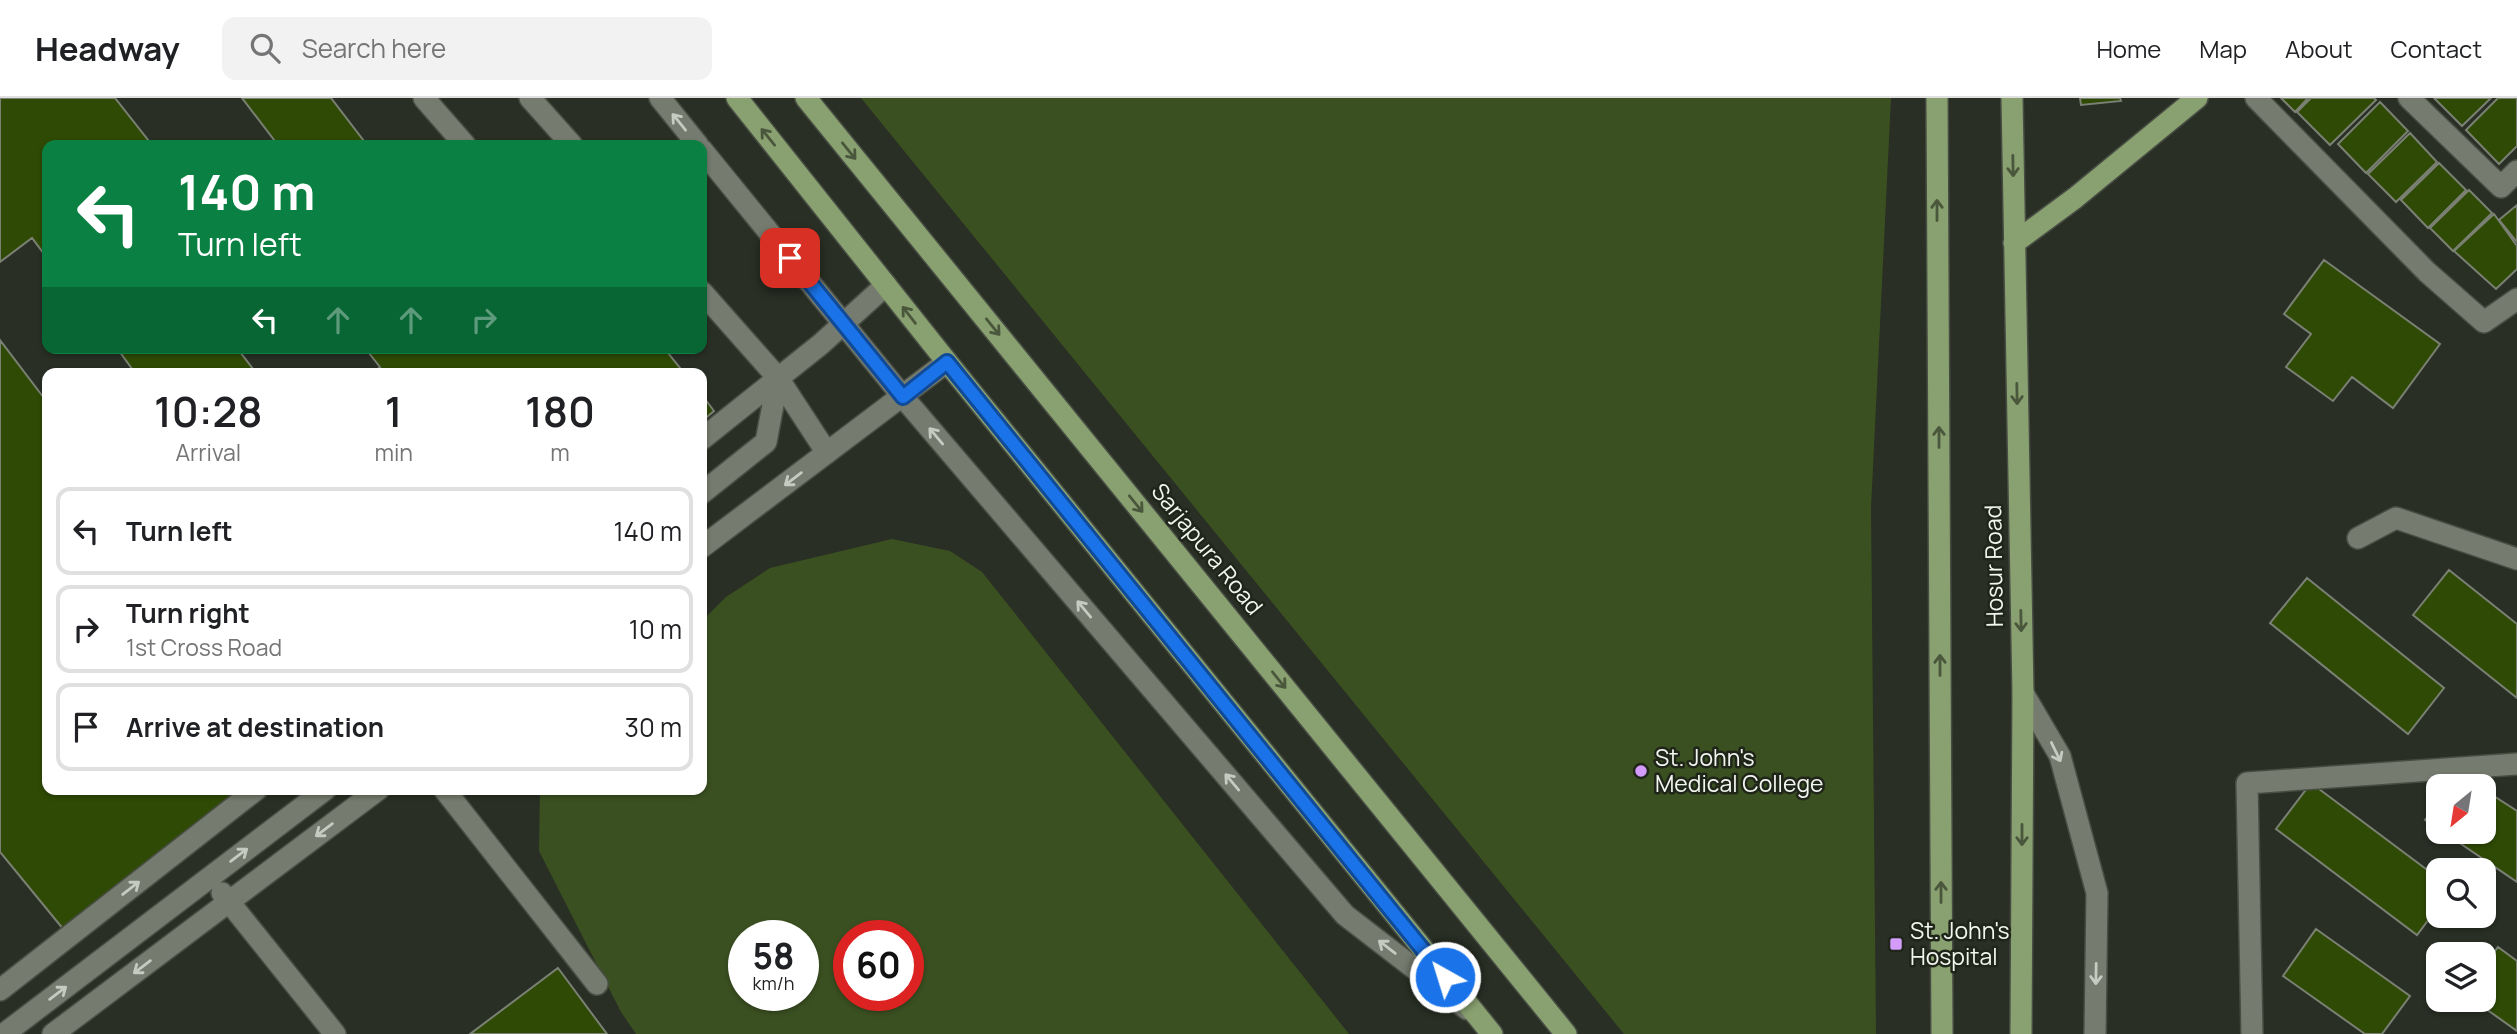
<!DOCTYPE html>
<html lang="en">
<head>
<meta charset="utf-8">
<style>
  :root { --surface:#fff; --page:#f2f2f2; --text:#202124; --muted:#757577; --line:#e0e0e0 }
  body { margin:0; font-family:Manrope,sans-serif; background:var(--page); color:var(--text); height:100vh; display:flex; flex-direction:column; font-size:26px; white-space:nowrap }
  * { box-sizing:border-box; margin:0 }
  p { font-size:23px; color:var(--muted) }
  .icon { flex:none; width:38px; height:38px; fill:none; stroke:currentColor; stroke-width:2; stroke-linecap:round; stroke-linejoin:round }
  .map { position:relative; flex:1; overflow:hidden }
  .drawer { position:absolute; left:42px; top:270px; width:665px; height:427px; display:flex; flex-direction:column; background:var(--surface); border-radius:14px; box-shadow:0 2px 5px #0004 }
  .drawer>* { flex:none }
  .guide { position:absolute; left:42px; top:42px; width:665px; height:214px; border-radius:14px; box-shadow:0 2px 5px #0004; background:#0b8043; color:#fff; overflow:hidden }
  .needle { width:46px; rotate:210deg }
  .controls { position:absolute; left:2426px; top:676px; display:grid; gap:14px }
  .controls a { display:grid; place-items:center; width:70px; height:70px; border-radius:14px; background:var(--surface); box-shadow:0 2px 5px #0004; font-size:35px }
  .speed { position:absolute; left:728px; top:822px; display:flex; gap:14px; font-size:35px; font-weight:700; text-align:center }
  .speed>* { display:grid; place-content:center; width:91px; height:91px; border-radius:50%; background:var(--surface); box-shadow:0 2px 5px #0004; line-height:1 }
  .speed small { font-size:18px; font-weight:400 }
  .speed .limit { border:10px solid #d22; background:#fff; color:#111 }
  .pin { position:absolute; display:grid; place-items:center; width:60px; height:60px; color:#fff; margin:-30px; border-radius:14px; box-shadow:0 4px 10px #0006 }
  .me { position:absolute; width:77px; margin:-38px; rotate:321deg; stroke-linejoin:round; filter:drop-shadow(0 0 5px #0008) }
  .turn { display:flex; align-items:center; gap:24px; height:147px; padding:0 21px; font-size:32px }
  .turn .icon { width:91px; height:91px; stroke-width:2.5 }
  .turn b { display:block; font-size:49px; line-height:60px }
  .lanes { display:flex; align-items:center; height:66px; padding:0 21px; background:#0003; justify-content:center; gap:35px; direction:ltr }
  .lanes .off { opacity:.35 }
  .eta { display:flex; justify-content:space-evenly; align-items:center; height:119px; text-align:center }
  .eta b { font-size:42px; font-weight:600; line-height:49px }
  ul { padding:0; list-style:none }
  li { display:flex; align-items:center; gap:21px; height:88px; margin:0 14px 10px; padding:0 7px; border:4px solid var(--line); border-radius:14px }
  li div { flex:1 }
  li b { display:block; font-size:26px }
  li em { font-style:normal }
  header { display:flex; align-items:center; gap:42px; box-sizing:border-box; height:98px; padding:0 35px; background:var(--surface); border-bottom:2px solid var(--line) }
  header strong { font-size:33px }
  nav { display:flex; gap:38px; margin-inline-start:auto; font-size:24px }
  .search { width:490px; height:63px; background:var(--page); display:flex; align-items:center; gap:18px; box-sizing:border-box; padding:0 24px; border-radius:14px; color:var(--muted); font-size:26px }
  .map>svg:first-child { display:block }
  .green { fill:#3b5021; fill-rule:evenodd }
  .building { fill:#2f4a04; stroke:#7a8073; stroke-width:2 }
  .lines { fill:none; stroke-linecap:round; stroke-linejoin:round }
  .minor-casing { stroke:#484d43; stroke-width:24 }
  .major-casing { stroke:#484d43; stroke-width:24 }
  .minor { stroke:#757b6e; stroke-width:21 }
  .major { stroke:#89a170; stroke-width:21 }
  .oneway { stroke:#c6cbc2 }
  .oneway2 { stroke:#4a573c }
  .route-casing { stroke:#114b97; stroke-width:18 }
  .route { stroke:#1a73e8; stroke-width:12 }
  .poi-dot { fill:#d39cfc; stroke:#20251a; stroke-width:2.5 }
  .labels { text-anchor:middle; stroke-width:5; stroke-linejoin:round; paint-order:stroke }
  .street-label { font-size:23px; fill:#f2f6ef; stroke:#20251a }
  .poi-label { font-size:23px; fill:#f2f6ef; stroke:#20251a; text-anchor:start }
</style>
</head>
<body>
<header>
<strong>Headway</strong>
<div class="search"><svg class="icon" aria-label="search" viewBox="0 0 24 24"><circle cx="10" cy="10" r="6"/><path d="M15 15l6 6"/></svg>Search here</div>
<nav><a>Home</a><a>Map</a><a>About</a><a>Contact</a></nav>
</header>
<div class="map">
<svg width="2517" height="936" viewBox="0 0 2517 936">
  <rect width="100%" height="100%" fill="#292f24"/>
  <path class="green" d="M861,0h1030l-20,410 5,526h-252z
    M892,441l58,12 32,21 367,462h-713l-15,-22 -82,-161 1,-62h162v-168l24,-24 44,-29zM744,838h59v60h-59zM849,838h59v60h-59z"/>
  <path class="building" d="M0,0h115l37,47h-105v113l-15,-20 -32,24z
    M242,0h89l36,47h-89z
    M2080,0h40l1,3 -40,4z
    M2281,0h27l-13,14z
    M2311,0h63l2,2 -46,45 -33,-33z
    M2434,0h57l-29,28z
    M2498,0h19v48l-18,18 -33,-34z
    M2380,4l28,29 -42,42 -28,-29z
    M2410,35l27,29 -41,40 -28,-28z
    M2439,65l27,27 -38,38 -27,-28z
    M2469,92l23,23 -39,38 -23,-23z
    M2517,107v37l-18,-22z
    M2494,116l23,32v23l-21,20 -42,-38z
    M2324,162l116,84 -47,64 -41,-31 -19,24 -47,-34 25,-33 -27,-20z
    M0,242l47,62v387h193l-176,141 -64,-78z
    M117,250h120l19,25h-121z
    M365,250h299l20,25h-311l7,-6z
    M702,297l12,16 -12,10z
    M2449,472l68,54v74l-104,-83z
    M2307,480l137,110 -36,46 -138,-111z
    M2458,674l21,14h-31z
    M2311,685l127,95v29l-21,28 -141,-106z
    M2483,691l34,22v71l-75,-51h41z
    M2438,704v26l-13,-8z
    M2316,831l94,67 -28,38h-17l-82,-58z
    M2498,849l19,14v70l-45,-32h11v-32z
    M558,870l49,66h-137z"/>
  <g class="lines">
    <g class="minor-casing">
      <path id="minor" d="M424,0l41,47
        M530,0l42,47
        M660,0l38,47
        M2256,0l171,174 57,50 33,-23
        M2409,0l92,89 16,-16
        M702,52l201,247 442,518 122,94
        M702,194l76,86 49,75
        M702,341l119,-95 65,-59
        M702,395l64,-51 12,-64
        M2358,440l38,-20 121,41
        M702,449l245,-185
        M2023,595l37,63 37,137 -2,141
        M444,691l153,195
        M222,795l113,141
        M0,892l257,-201
        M4,936l322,-245
        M53,936l326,-245
        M2252,936l-5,-251 270,-19"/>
    </g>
    <g class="major-casing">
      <path id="major" d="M737,0l210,264 545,672
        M806,0l760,936
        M1937,0l5,936
        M2012,0l11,595 -2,341
        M2014,145l61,-45 122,-100"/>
    </g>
    <use href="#minor" class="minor"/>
    <use href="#major" class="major"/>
  </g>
  <defs><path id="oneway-shaft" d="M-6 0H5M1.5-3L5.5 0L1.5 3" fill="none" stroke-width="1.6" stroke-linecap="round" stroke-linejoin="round" transform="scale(1.75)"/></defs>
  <g class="oneway">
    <use href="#oneway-shaft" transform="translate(679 24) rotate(-129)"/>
    <use href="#oneway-shaft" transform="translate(936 338) rotate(-130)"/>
    <use href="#oneway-shaft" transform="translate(793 381) rotate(143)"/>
    <use href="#oneway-shaft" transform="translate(1084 511) rotate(-130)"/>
    <use href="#oneway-shaft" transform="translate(2056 654) rotate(64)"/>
    <use href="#oneway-shaft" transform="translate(1232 684) rotate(-130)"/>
    <use href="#oneway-shaft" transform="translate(324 732) rotate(143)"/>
    <use href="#oneway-shaft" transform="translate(239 757) rotate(-37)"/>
    <use href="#oneway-shaft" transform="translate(131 790) rotate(-38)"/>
    <use href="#oneway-shaft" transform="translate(1387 849) rotate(-142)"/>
    <use href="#oneway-shaft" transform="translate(142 869) rotate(143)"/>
    <use href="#oneway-shaft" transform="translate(2096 876) rotate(91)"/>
    <use href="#oneway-shaft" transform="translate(58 895) rotate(-37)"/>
  </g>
  <g class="oneway2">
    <use href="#oneway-shaft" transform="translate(768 39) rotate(-129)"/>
    <use href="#oneway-shaft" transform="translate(849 53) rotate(51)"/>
    <use href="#oneway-shaft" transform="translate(2013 68) rotate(89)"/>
    <use href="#oneway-shaft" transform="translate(1937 112) rotate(-90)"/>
    <use href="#oneway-shaft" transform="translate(909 217) rotate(-128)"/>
    <use href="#oneway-shaft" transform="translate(993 229) rotate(51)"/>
    <use href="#oneway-shaft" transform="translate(2017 296) rotate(89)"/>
    <use href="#oneway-shaft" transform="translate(1939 339) rotate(-90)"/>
    <use href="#oneway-shaft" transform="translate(1136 406) rotate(51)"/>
    <use href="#oneway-shaft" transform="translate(2021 523) rotate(89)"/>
    <use href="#oneway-shaft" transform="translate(1940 567) rotate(-90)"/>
    <use href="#oneway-shaft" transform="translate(1279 582) rotate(51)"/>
    <use href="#oneway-shaft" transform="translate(2022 737) rotate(90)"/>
    <use href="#oneway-shaft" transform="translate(1941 794) rotate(-90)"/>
  </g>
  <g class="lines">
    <g class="route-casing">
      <path id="route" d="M790,160l113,139 44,-35 498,615"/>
    </g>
    <use href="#route" class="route"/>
  </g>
  <g class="poi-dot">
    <circle cx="1641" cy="673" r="7"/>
    <rect x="1889" y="839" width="14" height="14" rx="3.5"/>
  </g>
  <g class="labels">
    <g class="street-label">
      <text transform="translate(1207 451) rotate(51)" y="8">Sarjapura Road</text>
      <text transform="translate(1994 468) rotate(-91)" y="8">Hosur Road</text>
    </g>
    <g class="poi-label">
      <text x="1655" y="668">St. John's<tspan x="1655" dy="26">Medical College</tspan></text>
      <text x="1910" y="841">St. John's<tspan x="1910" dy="26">Hospital</tspan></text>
    </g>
  </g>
</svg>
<div class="controls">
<a><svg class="needle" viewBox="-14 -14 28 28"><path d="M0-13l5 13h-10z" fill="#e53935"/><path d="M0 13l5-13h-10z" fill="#757577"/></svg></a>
<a><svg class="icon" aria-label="search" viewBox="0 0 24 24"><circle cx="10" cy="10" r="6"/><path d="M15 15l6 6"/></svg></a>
<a><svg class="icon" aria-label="layers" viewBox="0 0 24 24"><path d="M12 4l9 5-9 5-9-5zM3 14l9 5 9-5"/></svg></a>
</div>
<div class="speed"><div>58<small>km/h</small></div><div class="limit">60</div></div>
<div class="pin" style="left:790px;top:160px;background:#d93025"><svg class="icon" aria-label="arrive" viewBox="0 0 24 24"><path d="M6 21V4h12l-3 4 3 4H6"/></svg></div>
<svg class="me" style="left:1445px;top:879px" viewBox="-20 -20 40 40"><circle r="17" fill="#1a73e8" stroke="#fff" stroke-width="3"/><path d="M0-11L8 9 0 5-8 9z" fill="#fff"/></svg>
<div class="guide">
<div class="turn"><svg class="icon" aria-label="left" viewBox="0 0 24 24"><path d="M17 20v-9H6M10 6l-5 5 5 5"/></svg><div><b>140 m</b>Turn left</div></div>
<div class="lanes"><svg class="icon" aria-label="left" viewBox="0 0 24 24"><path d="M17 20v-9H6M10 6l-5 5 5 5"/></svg><svg class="icon off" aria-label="ahead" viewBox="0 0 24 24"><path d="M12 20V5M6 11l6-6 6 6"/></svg><svg class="icon off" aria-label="ahead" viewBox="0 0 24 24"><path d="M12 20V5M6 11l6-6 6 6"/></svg><svg class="icon off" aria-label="right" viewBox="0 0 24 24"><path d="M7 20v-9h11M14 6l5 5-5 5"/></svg></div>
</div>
<section class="drawer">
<div class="eta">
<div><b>10:28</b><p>Arrival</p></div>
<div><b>1</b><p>min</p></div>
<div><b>180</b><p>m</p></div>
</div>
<ul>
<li><svg class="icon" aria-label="left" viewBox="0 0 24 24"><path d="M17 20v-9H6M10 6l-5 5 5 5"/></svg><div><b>Turn left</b></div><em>140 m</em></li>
<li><svg class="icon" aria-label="right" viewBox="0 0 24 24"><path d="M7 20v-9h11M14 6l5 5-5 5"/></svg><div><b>Turn right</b><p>1st Cross Road</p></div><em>10 m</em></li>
<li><svg class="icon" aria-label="arrive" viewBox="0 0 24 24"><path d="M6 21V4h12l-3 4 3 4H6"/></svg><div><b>Arrive at destination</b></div><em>30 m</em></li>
</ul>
</section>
</div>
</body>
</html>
